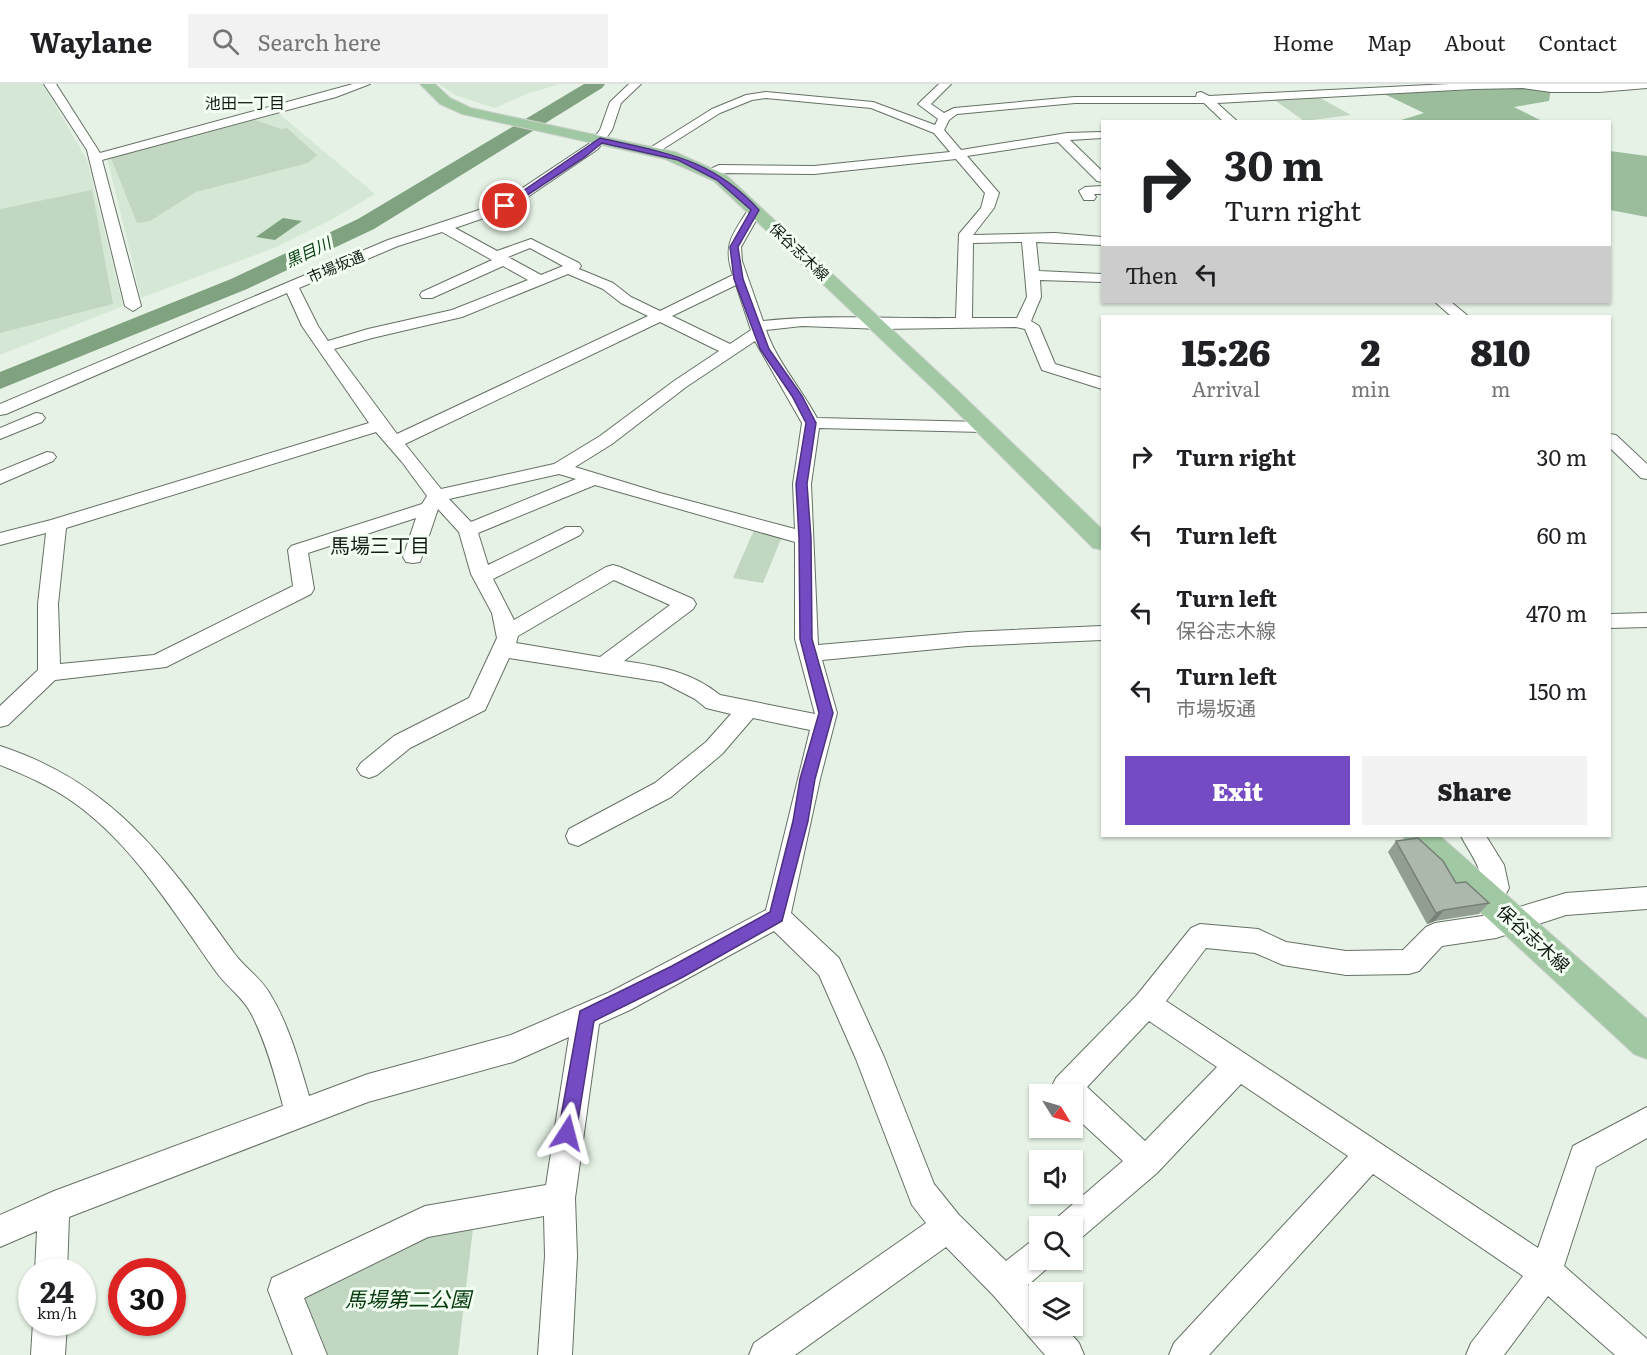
<!DOCTYPE html>
<html lang="en">
<head>
<meta charset="utf-8">
<style>
  :root { --surface:#fff; --page:#f2f2f2; --text:#202124; --muted:#757577; --line:#e0e0e0; --accent:#754bc4 }
  body { margin:0; font-family:Literata,"Noto Sans JP",serif; background:var(--page); color:var(--text); height:100vh; display:flex; flex-direction:column; font-size:22px; white-space:nowrap }
  * { box-sizing:border-box; margin:0 }
  p { font-size:20px; color:var(--muted) }
  .icon { flex:none; width:33px; height:33px; fill:none; stroke:currentColor; stroke-width:2; stroke-linecap:round; stroke-linejoin:round }
  .map { position:relative; flex:1; overflow:hidden }
  .drawer { position:absolute; left:1101px; top:231px; width:510px; height:522px; display:flex; flex-direction:column; background:var(--surface); border-radius:0px; box-shadow:0 2px 4px #0004 }
  .drawer>* { flex:none }
  .banner { position:absolute; left:1101px; top:36px; width:510px; height:183px; border-radius:0px; box-shadow:0 2px 4px #0004; background:#fff; color:var(--text); overflow:hidden }
  .needle { width:39px; rotate:127deg }
  .fabs { position:absolute; left:1029px; top:1000px; display:grid; gap:12px }
  .fabs a { display:grid; place-items:center; width:54px; height:54px; border-radius:0px; background:var(--surface); box-shadow:0 2px 4px #0004; font-size:30px }
  .speed { position:absolute; left:18px; top:1174px; display:flex; gap:12px; font-size:30px; font-weight:700; text-align:center }
  .speed>* { display:grid; place-content:center; width:78px; height:78px; border-radius:50%; background:var(--surface); box-shadow:0 2px 4px #0004; line-height:1 }
  .speed small { font-size:15px; font-weight:400 }
  .speed .limit { border:9px solid #d22; background:#fff; color:#111 }
  .pin { position:absolute; display:grid; place-items:center; width:51px; height:51px; color:#fff; margin:-26px; border:3px solid #fff; border-radius:50%; box-shadow:0 2px 6px #0007 }
  .me { position:absolute; width:66px; margin:-33px; rotate:9deg; stroke-linejoin:round; filter:drop-shadow(0 0 4px #0008) }
  .turn { display:flex; align-items:center; gap:21px; height:126px; padding:0 24px; font-size:27px }
  .turn .icon { width:78px; height:78px; stroke-width:2.5 }
  .turn b { display:block; font-size:42px; line-height:51px }
  .then { display:flex; align-items:center; height:57px; padding:0 24px; background:#0003; gap:12px; font-size:22px }
  .eta { display:flex; justify-content:space-evenly; align-items:center; height:102px; text-align:center }
  .eta b { font-size:36px; font-weight:800; line-height:42px }
  .button { display:flex; gap:12px; margin-top:auto; padding:12px 24px }
  .button a { flex:1; height:69px; border-radius:0px; background:var(--accent); color:#fff; font-size:24px; font-weight:800; line-height:69px; text-align:center }
  .button a+a { background:var(--page); color:var(--text) }
  ul { padding:0; list-style:none }
  li { display:flex; align-items:center; gap:18px; height:78px; padding:0 24px }
  li div { flex:1 }
  li b { display:block; font-size:22px }
  li em { font-style:normal }
  header { display:flex; align-items:center; gap:36px; box-sizing:border-box; height:84px; padding:0 30px; background:var(--surface); border-bottom:2px solid var(--line) }
  header strong { font-size:28px }
  nav { display:flex; gap:33px; margin-inline-start:auto; font-size:21px }
  .search { width:420px; height:54px; background:var(--page); display:flex; align-items:center; gap:15px; box-sizing:border-box; padding:0 21px; border-radius:0px; color:var(--muted); font-size:22px }
  .map>svg:first-child { display:block }
  .built { fill:#d5e8d5 }
  .green { fill:#c1d7c1 }
  .forest { fill:#9bbd9b }
  .water { fill:#81a281 }
  .lines { fill:none; stroke-linecap:round; stroke-linejoin:round }
  .river { fill:#81a281; fill-rule:evenodd }
  .minor-casing { stroke:#657165; stroke-width:2 }
  .major-casing { stroke:#d0d1d0; stroke-width:2 }
  .minor { fill:#fff; fill-rule:evenodd }
  .major { fill:#a0c8a2; fill-rule:evenodd }
  .wall { fill:#939e93 }
  .shaded-wall { fill:#788178 }
  .building { fill:#abb8ab; stroke:#788178; stroke-width:1.5 }
  .route { fill:#754bc4; stroke:#4c317f; stroke-width:1.5 }
  .labels { text-anchor:middle; stroke-width:6; stroke-linejoin:round; paint-order:stroke }
  .far-street-label { font-size:15px; fill:#161a16; stroke:#f2fff2 }
  .far-neighbourhood-label { font-size:16px; fill:#161a16; stroke:#f2fff2 }
  .far-water-label { font-size:16px; font-style:italic; fill:#043a0d; stroke:#f2fff2 }
  .street-label { font-size:18px; fill:#161a16; stroke:#f2fff2 }
  .neighbourhood-label { font-size:20px; fill:#161a16; stroke:#f2fff2 }
  .near-park-label { font-size:21px; font-style:italic; fill:#04390c; stroke:#f2fff2 }
</style>
</head>
<body>
<header>
<strong>Waylane</strong>
<div class="search"><svg class="icon" aria-label="search" viewBox="0 0 24 24"><circle cx="10" cy="10" r="6"/><path d="M15 15l6 6"/></svg>Search here</div>
<nav><a>Home</a><a>Map</a><a>About</a><a>Contact</a></nav>
</header>
<div class="map">
<svg width="1647" height="1271" viewBox="0 0 1647 1271">
  <rect width="100%" height="100%" fill="#e5f2e5"/>
  <path class="built" d="M0,0h43l44,76 36,146 -123,49z
    M439,0h121l-34,10 -31,14 -40,-13z
    M277,28l98,82 -46,27 -55,27 -133,50 -34,-141z"/>
  <path class="green" d="M1311,9l40,22 -47,6 -35,-25z
    M255,36l26,9 6,-1 30,27 -9,8 -112,29 -46,29 -13,2 -26,-65z
    M92,106l21,114 -113,29v-124z
    M754,446l29,4 -20,49 -30,-5z
    M474,1136l-16,135h-138l-27,-62 134,-62z"/>
  <path class="forest" d="M1523,1l28,4 -2,12 -35,6 30,15 -146,-1 26,-8 -44,-21 78,-1z
    M1610,67l37,5v61l-37,-7z"/>
  <path class="water" d="M283,134l19,3 -27,19 -19,-3z"/>
  <g class="lines">
    <path class="river" d="M584,0h21l-3,4 -228,141 -127,60 -247,100v-17l231,-93 127,-60z"/>
    <g class="minor-casing">
      <path id="minor" d="M44,0h12l44,69 253,-69h17l-34,13 -234,63 39,146 -8,5 -8,-5 -38,-156z
        M629,0h12l-20,19 -9,27 -14,19 -88,60 -55,19 42,23 34,-12 48,24 2,3 -2,3 34,14 18,14 29,14 73,-36c-11,-31 0,-41 17,-68h10l2,3 -21,37 1,14 21,60c64,-7 129,-2 193,-3l3,-84 22,-26 4,-15 -29,-34 -142,15 -94,-1 -10,3 -6,-4 15,-7 95,1 136,-14 -16,-19 -63,-25 -105,-10 -14,2 -32,13 -65,41h-8l-2,-3 67,-42 34,-14 20,-3 107,10 62,23 3,-6 -20,-15 21,-20h12l-20,20 13,9 10,-5 121,-11h121l1,-4 4,-1 8,4 240,-12h198v4l-48,4h-48l-28,-4 -49,1 -257,14 21,19h-14l-20,-19h-129l-118,11 -8,6 -5,10 17,20 106,-17 35,-1v6l-32,2 32,31v11l-5,-1 -39,-39 -91,14 32,37 -5,15 -21,27 82,-2 47,4v8l-66,-3 3,29 63,3v8l-62,-2 1,17 -10,24 8,5 16,38 47,14v11l-60,-19 -17,-41 -9,-2 -134,2 -80,-3 -36,4c11,32 35,58 51,88l165,4 6,1 3,4 -3,4 -6,1 -163,-4 -8,56 7,161 150,-13 134,-6v14l-134,6 -146,14 15,53 -17,66 -29,134 48,45 45,99 50,127 25,31 47,46 23,-18 11,-5v22h14l-3,5 -23,20 12,12v29h24l15,17 5,12h-39l-52,-60 -47,-48 -151,108h-46l5,-12 172,-120 -14,-18 -56,-146 -37,-84 -45,-44 -144,79 -31,14 -24,174 2,58 -5,99h-34l7,-99 -1,-40 -116,21 -124,61 23,57h-34l-25,-65 4,-12 153,-72 121,-21 23,-148 -56,25 -145,40 -299,115 -2,55h-32l2,-41 -37,16v-32l54,-24 229,-85c-8,-31 -17,-63 -31,-91 -8,-17 -24,-27 -35,-42 -43,-60 -83,-128 -144,-171 -22,-16 -48,-27 -73,-37v-19c114,37 167,114 234,207 11,15 27,25 36,41 19,31 29,68 39,102l59,-22 143,-39 99,-43 156,-82 44,-180 -57,-12 -31,36 -51,43 -93,49 -9,-3 -3,-7 3,-7 86,-46 51,-41 25,-28 -25,-6 -11,-9 -33,-17 -153,-24 -24,52 -75,38 -33,27 -8,3 -8,-3 -4,-6 4,-6 33,-27 75,-38 28,-60 -5,-25 -21,-39 -12,-42 -21,-23 -18,53 -7,1 -7,-1 -3,-5 13,-39 -108,35 6,36 -3,5 -145,73 -111,13 -47,45 -8,2v-21l38,-36v-66l8,-71 -46,12v-12l51,-13 318,-97 -67,-97 -15,-33 -281,121 -6,1v-11l388,-164 112,-37 90,-60 10,-13 10,-28zM442,148l50,28 -70,32 -2,3 2,3h10l71,-32 25,14 -76,30 -84,19 -40,12 -10,-15 -19,-38 99,-42zM1022,158l5,55 -10,21h-45l1,-75zM530,164l33,18 -22,9 -33,-18zM568,190l35,15 18,14 27,13 -251,118 -63,-85 38,-11 90,-21zM736,201l15,45 -21,14 -58,-28zM660,238l59,29 -45,30 -74,55 -46,28 -113,25 -36,-45zM755,257l47,82 -9,61 2,45 -135,-36 -85,-26 37,-23 74,-57zM376,348l26,30 25,34 -5,8 -131,42 -3,4 5,36 -139,69 -94,9 -2,-60 8,-76zM559,390l17,5 -105,43 -22,-23zM595,401l200,57v97l20,75 -95,-19c-28,-23 -61,-29 -96,-34l69,-52 3,-5 -3,-5 -73,-32 -7,-2 -7,2 -92,53 -21,-41 87,-44 3,-4 -3,-4h-14l-78,38 -10,-32zM614,496l56,25 -70,52 -84,-14 2,-7z
        M1102,102v8h-8l2,3 -2,3h-10l-5,-9 6,-4z
        M1435,218h16l17,14h-17z
        M36,329l6,1 3,4 -3,4 -42,17v-11z
        M1610,350l6,1 31,29v15l-6,-1 -31,-30z
        M47,368l6,1 3,4 -3,4 -53,23v-13z
        M1647,529v14l-37,1v-14z
        M1461,752h25l18,29 5,23 -10,19 -9,3 -9,-3 -4,-8c12,-26 -5,-41 -16,-63z
        M1647,803v22l-81,6 -70,23 -54,8 -23,25 -10,3 -63,1 -63,-10 -28,-12 -49,-5 -40,53 372,247 35,-102 74,-39v31l-51,29 -32,99 83,73v16h-32l-67,-59 -44,59h-38l5,-12 52,-67 -150,-102 -164,181h-40l5,-12 174,-187 -107,-72 -84,89 -76,65 -9,4v-15h-18l5,-11 64,-55 -51,-47v-19h-18l-3,-7 5,-10 81,-83 54,-67 9,-4 58,5 28,13 60,9 57,-1 23,-23 9,-4 61,-9 70,-21zM1149,937l68,46 -72,74 -58,-54z
        M33,1239h34l-2,32h-34z"/>
    </g>
    <g class="major-casing">
      <path id="major" d="M420,0h15l15,14 21,10 204,44 51,23 230,214 146,140v21l-9,-2 -151,-151 -228,-216 -49,-22 -203,-45 -22,-10z
        M1403,752h37l207,183v40l-13,-5 -226,-209z"/>
    </g>
    <use href="#minor" class="minor"/>
    <use href="#major" class="major"/>
  </g>
  <path class="wall" d="M1396,757l60,42 33,20 -10,11 -44,7 -8,3 -39,-72z"/>
  <path class="shaded-wall" d="M1444,826l-9,11 -8,3 9,-11z"/>
  <path class="building" d="M1418,754l25,23 13,22 10,-1 23,21 -45,7 -8,3 -40,-72z"/>
  <path class="route" d="M600,54c65,15 112,20 159,72l-21,37 5,32 26,70 33,47 14,27 -9,61 4,54 1,101 21,74 -18,66 -7,42 -26,100 -99,56 -89,44 -18,112 -2,7 -7,2 -6,-2 -3,-7 22,-122 92,-45 98,-54 23,-91 7,-42 19,-66 -19,-74 -1,-101 -3,-54 10,-61 -14,-27 -32,-47 -26,-70 -4,-32 21,-37 -34,-30 -39,-20 -76,-17 -17,14 -77,51 -7,-2z"/>
  <g class="labels">
    <g class="far-street-label">
      <text transform="translate(799 168) rotate(44)" y="5">保谷志木線</text>
      <text transform="translate(336 183) rotate(-23)" y="5">市場坂通</text>
    </g>
    <g class="far-neighbourhood-label">
      <text x="245" y="25">池田一丁目</text>
    </g>
    <g class="far-water-label">
      <text transform="translate(308 168) rotate(-25)" y="6">黒目川</text>
    </g>
    <g class="street-label">
      <text transform="translate(1533 855) rotate(42)" y="6">保谷志木線</text>
    </g>
    <g class="neighbourhood-label">
      <text x="380" y="469">馬場三丁目</text>
    </g>
    <g class="near-park-label">
      <text x="408" y="1223">馬場第二公園</text>
    </g>
  </g>
</svg>
<div class="fabs">
<a><svg class="needle" viewBox="-14 -14 28 28"><path d="M0-13l5 13h-10z" fill="#e53935"/><path d="M0 13l5-13h-10z" fill="#757577"/></svg></a>
<a><svg class="icon" aria-label="sound" viewBox="0 0 24 24"><path d="M4 9h4l5-4v14l-5-4H4zM17 9q2 3 0 6"/></svg></a>
<a><svg class="icon" aria-label="search" viewBox="0 0 24 24"><circle cx="10" cy="10" r="6"/><path d="M15 15l6 6"/></svg></a>
<a><svg class="icon" aria-label="layers" viewBox="0 0 24 24"><path d="M12 4l9 5-9 5-9-5zM3 14l9 5 9-5"/></svg></a>
</div>
<div class="speed"><div>24<small>km/h</small></div><div class="limit">30</div></div>
<div class="pin" style="left:505px;top:122px;background:#d93025"><svg class="icon" aria-label="arrive" viewBox="0 0 24 24"><path d="M6 21V4h12l-3 4 3 4H6"/></svg></div>
<svg class="me" style="left:567px;top:1049px" viewBox="-20 -20 40 40"><path d="M0-17L14 15 0 8-14 15z" fill="#754bc4" stroke="#fff" stroke-width="4"/></svg>
<div class="banner">
<div class="turn"><svg class="icon" aria-label="right" viewBox="0 0 24 24"><path d="M7 20v-9h11M14 6l5 5-5 5"/></svg><div><b>30 m</b>Turn right</div></div>
<div class="then">Then<svg class="icon" aria-label="left" viewBox="0 0 24 24"><path d="M17 20v-9H6M10 6l-5 5 5 5"/></svg></div>
</div>
<section class="drawer">
<div class="eta">
<div><b>15:26</b><p>Arrival</p></div>
<div><b>2</b><p>min</p></div>
<div><b>810</b><p>m</p></div>
</div>
<ul>
<li><svg class="icon" aria-label="right" viewBox="0 0 24 24"><path d="M7 20v-9h11M14 6l5 5-5 5"/></svg><div><b>Turn right</b></div><em>30 m</em></li>
<li><svg class="icon" aria-label="left" viewBox="0 0 24 24"><path d="M17 20v-9H6M10 6l-5 5 5 5"/></svg><div><b>Turn left</b></div><em>60 m</em></li>
<li><svg class="icon" aria-label="left" viewBox="0 0 24 24"><path d="M17 20v-9H6M10 6l-5 5 5 5"/></svg><div><b>Turn left</b><p>保谷志木線</p></div><em>470 m</em></li>
<li><svg class="icon" aria-label="left" viewBox="0 0 24 24"><path d="M17 20v-9H6M10 6l-5 5 5 5"/></svg><div><b>Turn left</b><p>市場坂通</p></div><em>150 m</em></li>
</ul>
<div class="button"><a>Exit</a><a>Share</a></div>
</section>
</div>
</body>
</html>
